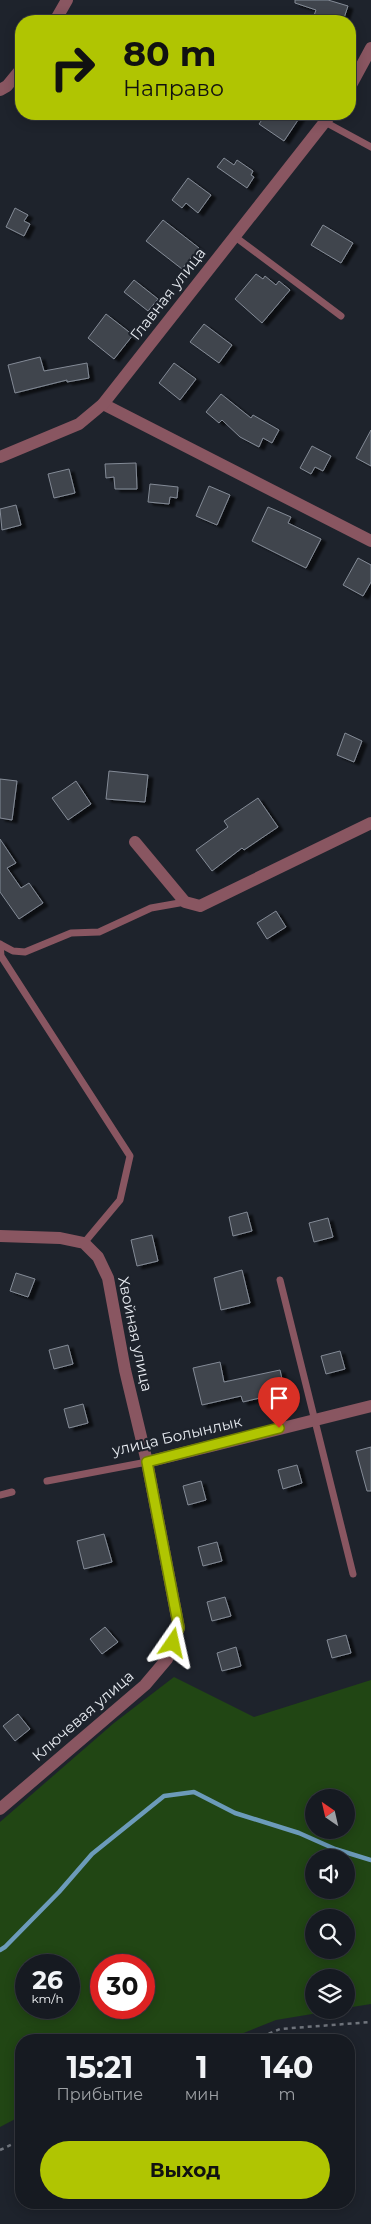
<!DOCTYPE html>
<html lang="ru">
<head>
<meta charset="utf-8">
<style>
  :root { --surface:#161a21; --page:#23272e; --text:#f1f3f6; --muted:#9ea1a5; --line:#35383f; --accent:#b0c502 }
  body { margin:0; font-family:Montserrat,sans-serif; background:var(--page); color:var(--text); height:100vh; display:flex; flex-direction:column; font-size:19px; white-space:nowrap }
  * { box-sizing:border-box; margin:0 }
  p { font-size:16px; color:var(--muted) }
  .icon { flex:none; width:28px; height:28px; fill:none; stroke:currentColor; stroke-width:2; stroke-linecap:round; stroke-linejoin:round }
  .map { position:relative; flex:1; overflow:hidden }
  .panel { position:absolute; left:15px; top:2034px; width:340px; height:175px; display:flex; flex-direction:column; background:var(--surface); border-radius:20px; box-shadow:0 2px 12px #0003,0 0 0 1px var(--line) }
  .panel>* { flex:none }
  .top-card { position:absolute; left:15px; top:15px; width:341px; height:105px; border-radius:20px; box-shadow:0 2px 12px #0003,0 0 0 1px var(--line); background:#b0c502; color:#111; overflow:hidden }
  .needle { width:32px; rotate:326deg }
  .controls { position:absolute; left:305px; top:1789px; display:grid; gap:10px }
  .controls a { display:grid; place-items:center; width:50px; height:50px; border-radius:50%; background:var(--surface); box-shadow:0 2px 12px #0003,0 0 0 1px var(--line); font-size:25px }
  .speed { position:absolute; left:15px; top:1954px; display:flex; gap:10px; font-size:25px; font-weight:700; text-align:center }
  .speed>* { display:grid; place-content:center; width:65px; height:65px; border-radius:50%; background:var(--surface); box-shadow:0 2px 12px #0003,0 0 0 1px var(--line); line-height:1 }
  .speed small { font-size:12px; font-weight:400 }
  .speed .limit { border:8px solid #d22; background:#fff; color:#111 }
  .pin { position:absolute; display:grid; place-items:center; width:42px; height:42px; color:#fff; margin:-51px -21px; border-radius:50% 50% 50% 0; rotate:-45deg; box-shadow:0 0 5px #0007 }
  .pin .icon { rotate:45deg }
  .me { position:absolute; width:55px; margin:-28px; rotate:11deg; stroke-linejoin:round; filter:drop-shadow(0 0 4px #0008) }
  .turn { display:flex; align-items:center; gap:18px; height:105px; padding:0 25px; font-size:22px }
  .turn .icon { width:65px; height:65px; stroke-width:2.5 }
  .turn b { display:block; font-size:35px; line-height:42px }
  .eta { display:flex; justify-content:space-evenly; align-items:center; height:85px; text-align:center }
  .eta b { font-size:30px; font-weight:700; line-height:35px }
  .action { display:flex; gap:10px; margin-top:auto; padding:10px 25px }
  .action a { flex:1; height:58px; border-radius:30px; background:var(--accent); color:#111; font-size:20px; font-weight:700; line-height:58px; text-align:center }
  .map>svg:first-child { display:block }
  .green { fill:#214614; fill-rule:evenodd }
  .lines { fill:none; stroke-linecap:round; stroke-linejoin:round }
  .stream { stroke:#6c9bba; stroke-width:4.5 }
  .building { fill:#3f444e; stroke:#848b96; filter:url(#shadow) }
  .path { stroke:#70757d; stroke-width:2.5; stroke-dasharray:4 4; stroke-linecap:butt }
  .service { stroke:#895661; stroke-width:7 }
  .minor { stroke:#895661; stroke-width:12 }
  .tertiary { stroke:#895661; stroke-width:12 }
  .route-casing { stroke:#728001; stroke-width:12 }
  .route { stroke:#b0c502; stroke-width:9 }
  .labels { text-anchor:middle; stroke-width:4.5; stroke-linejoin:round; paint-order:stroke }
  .street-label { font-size:15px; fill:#e7ebf1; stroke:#1e232c }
</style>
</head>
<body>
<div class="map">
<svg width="371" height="2224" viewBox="0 0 371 2224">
  <defs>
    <filter id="shadow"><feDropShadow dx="5" dy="3" stdDeviation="1" flood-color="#0009"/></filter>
  </defs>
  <rect width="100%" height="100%" fill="#1e232c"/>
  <path class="green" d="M174,1677l80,40 117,-37v324l-25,4v-30h-32v32h22l-60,10 -50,20h-205v76l-21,11v-305l114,-99zM314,1798h32v32h-32zM314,1858h32v32h-32zM314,1918h32v32h-32zM26,1965h43v43h-43zM101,1965h43v43h-43z"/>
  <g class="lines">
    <path class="stream" d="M0,1950l5,-3 54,-55 33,-38 72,-58 30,-4 41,21 64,20 36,16 36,11"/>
  </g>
  <path class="building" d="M295,0h33l20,6 -5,15h-31l4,-11 -21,-7z
    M266,114h36l-18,27 -25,-17z
    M224,158l10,7 3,-5 16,11 -2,4 3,2 -7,11 -30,-21z
    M188,178l23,17 -13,18 -12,-10 -4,5 -10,-8z
    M15,208l13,7 -4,6 6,3 -6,12 -18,-9z
    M163,220l36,28 -17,21 -36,-28z
    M323,225l30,18 -12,20 -30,-18z
    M256,274l7,5 2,-3 11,9 3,-4 11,9 -28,33 -27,-24z
    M134,280l24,19 -10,12 -24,-19z
    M106,314l27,21 -19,24 -26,-21z
    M204,324l28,21 -13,18 -29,-21z
    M40,357l4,14 43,-8 2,15 -22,4v-2l-52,13 -7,-28z
    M174,363l22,16 -16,21 -21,-17z
    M221,394l30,24 2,-3 26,15 -7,13 -9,-5 -4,9 -19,-10 -18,-17 -3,3 -13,-11z
    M371,430v36l-15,-8z
    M312,446l19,10 -8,15 -8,-4 -4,7 -11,-6z
    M136,463l1,26h-22l-1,-12 -8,1 -1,-14z
    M69,469l6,24 -21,5 -6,-24z
    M150,484l28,3 -1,11 -7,-1 -1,7 -21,-2z
    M209,486l21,9 -13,30 -21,-9z
    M16,505l5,20 -19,5 -2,-21z
    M268,507l23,10 -3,6 33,16 -15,29 -54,-27z
    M358,558l13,7v17l-8,14 -20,-11z
    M345,733l17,8 -8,21 -17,-7z
    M109,771l39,4 -3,27 -39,-3z
    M0,779l17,2 -5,39 -12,-2z
    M76,781l15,23 -23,16 -16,-22z
    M258,798l20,29 -34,23 -2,-2 -30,23 -16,-21 32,-23 -4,-6z
    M0,839l16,24 -9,5 14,20 8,-5 14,20 -24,16 -19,-27z
    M276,911l10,16 -19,12 -10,-16z
    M247,1212l5,19 -19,5 -4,-19z
    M328,1218l5,19 -19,5 -5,-19z
    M152,1235l6,26 -21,5 -6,-26z
    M242,1270l8,33 -29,7 -7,-32z
    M16,1273l19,6 -7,18 -18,-6z
    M68,1345l5,19 -19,5 -5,-19z
    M340,1351l5,18 -19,5 -5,-18z
    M220,1362l4,20 56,-12 5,22 -42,10 -2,-6 -39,9 -9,-37z
    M83,1404l5,19 -19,5 -5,-19z
    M371,1447v44h-4l-11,-40z
    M297,1465l5,18 -19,6 -5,-19z
    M201,1481l5,19 -18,5 -5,-19z
    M104,1534l8,28 -28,7 -7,-28z
    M217,1542l5,19 -19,5 -5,-19z
    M225,1597l6,19 -19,5 -5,-19z
    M105,1627l13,15 -16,12 -12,-15z
    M346,1635l5,18 -19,5 -5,-18z
    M236,1647l5,19 -19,5 -5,-18z
    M18,1714l12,15 -15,12 -12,-15z"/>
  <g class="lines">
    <path class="path" d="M254,2040l26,-11 91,-7
      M0,2150l21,-10"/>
    <path class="service" d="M325,122l46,25
      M234,236l107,80
      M0,944l1,12 129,200 -10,44 -36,43
      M0,944l13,7 12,1 46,-19 28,-1 52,-24 34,-6
      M280,1280l73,294
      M47,1481l100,-19
      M0,1495l12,-3"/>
    <path class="minor" d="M55,21l12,-21
      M0,90l7,-4 14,-17
      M103,404l268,137
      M135,842l50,60 15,4 171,-83
      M0,1236l60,2 24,5 14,14 10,21 17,92 22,92 32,166 -12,31 -22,26 -145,124
      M147,1462l224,-56"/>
    <path class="tertiary" d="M350,87l21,-39
      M0,457l79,-33 24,-20 228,-290"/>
  </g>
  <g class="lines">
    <g class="route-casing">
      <path id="route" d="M173,1643l6,-15 -32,-166 132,-34"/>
    </g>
    <use href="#route" class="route"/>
  </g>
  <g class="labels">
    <g class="street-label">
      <text transform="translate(168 294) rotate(-52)" y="5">Главная улица</text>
      <text transform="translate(135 1334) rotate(78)" y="5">Хвойная улица</text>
      <text transform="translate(177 1436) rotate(-13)" y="5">улица Болынлык</text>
      <text transform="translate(83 1716) rotate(-41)" y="5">Ключевая улица</text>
    </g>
  </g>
</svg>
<div class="controls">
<a><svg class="needle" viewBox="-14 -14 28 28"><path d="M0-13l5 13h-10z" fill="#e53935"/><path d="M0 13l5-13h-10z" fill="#9ea1a5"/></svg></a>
<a><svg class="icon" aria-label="sound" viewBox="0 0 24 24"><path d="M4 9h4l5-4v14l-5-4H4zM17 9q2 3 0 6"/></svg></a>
<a><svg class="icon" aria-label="search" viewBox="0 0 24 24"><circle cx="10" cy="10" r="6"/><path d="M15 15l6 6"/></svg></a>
<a><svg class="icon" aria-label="layers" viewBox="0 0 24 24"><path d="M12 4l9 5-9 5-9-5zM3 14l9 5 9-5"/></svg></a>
</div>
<div class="speed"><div>26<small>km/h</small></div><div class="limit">30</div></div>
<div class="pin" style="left:279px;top:1428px;background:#d93025"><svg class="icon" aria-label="arrive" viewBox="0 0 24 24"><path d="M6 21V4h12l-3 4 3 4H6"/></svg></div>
<svg class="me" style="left:173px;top:1643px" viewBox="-20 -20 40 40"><path d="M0-17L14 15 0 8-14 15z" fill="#b0c502" stroke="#fff" stroke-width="4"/></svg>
<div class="top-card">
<div class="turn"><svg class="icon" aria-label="right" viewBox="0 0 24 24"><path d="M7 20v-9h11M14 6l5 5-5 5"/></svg><div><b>80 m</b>Направо</div></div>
</div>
<section class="panel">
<div class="eta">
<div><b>15:21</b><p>Прибытие</p></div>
<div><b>1</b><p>мин</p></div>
<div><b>140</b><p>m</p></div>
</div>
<div class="action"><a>Выход</a></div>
</section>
</div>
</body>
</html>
